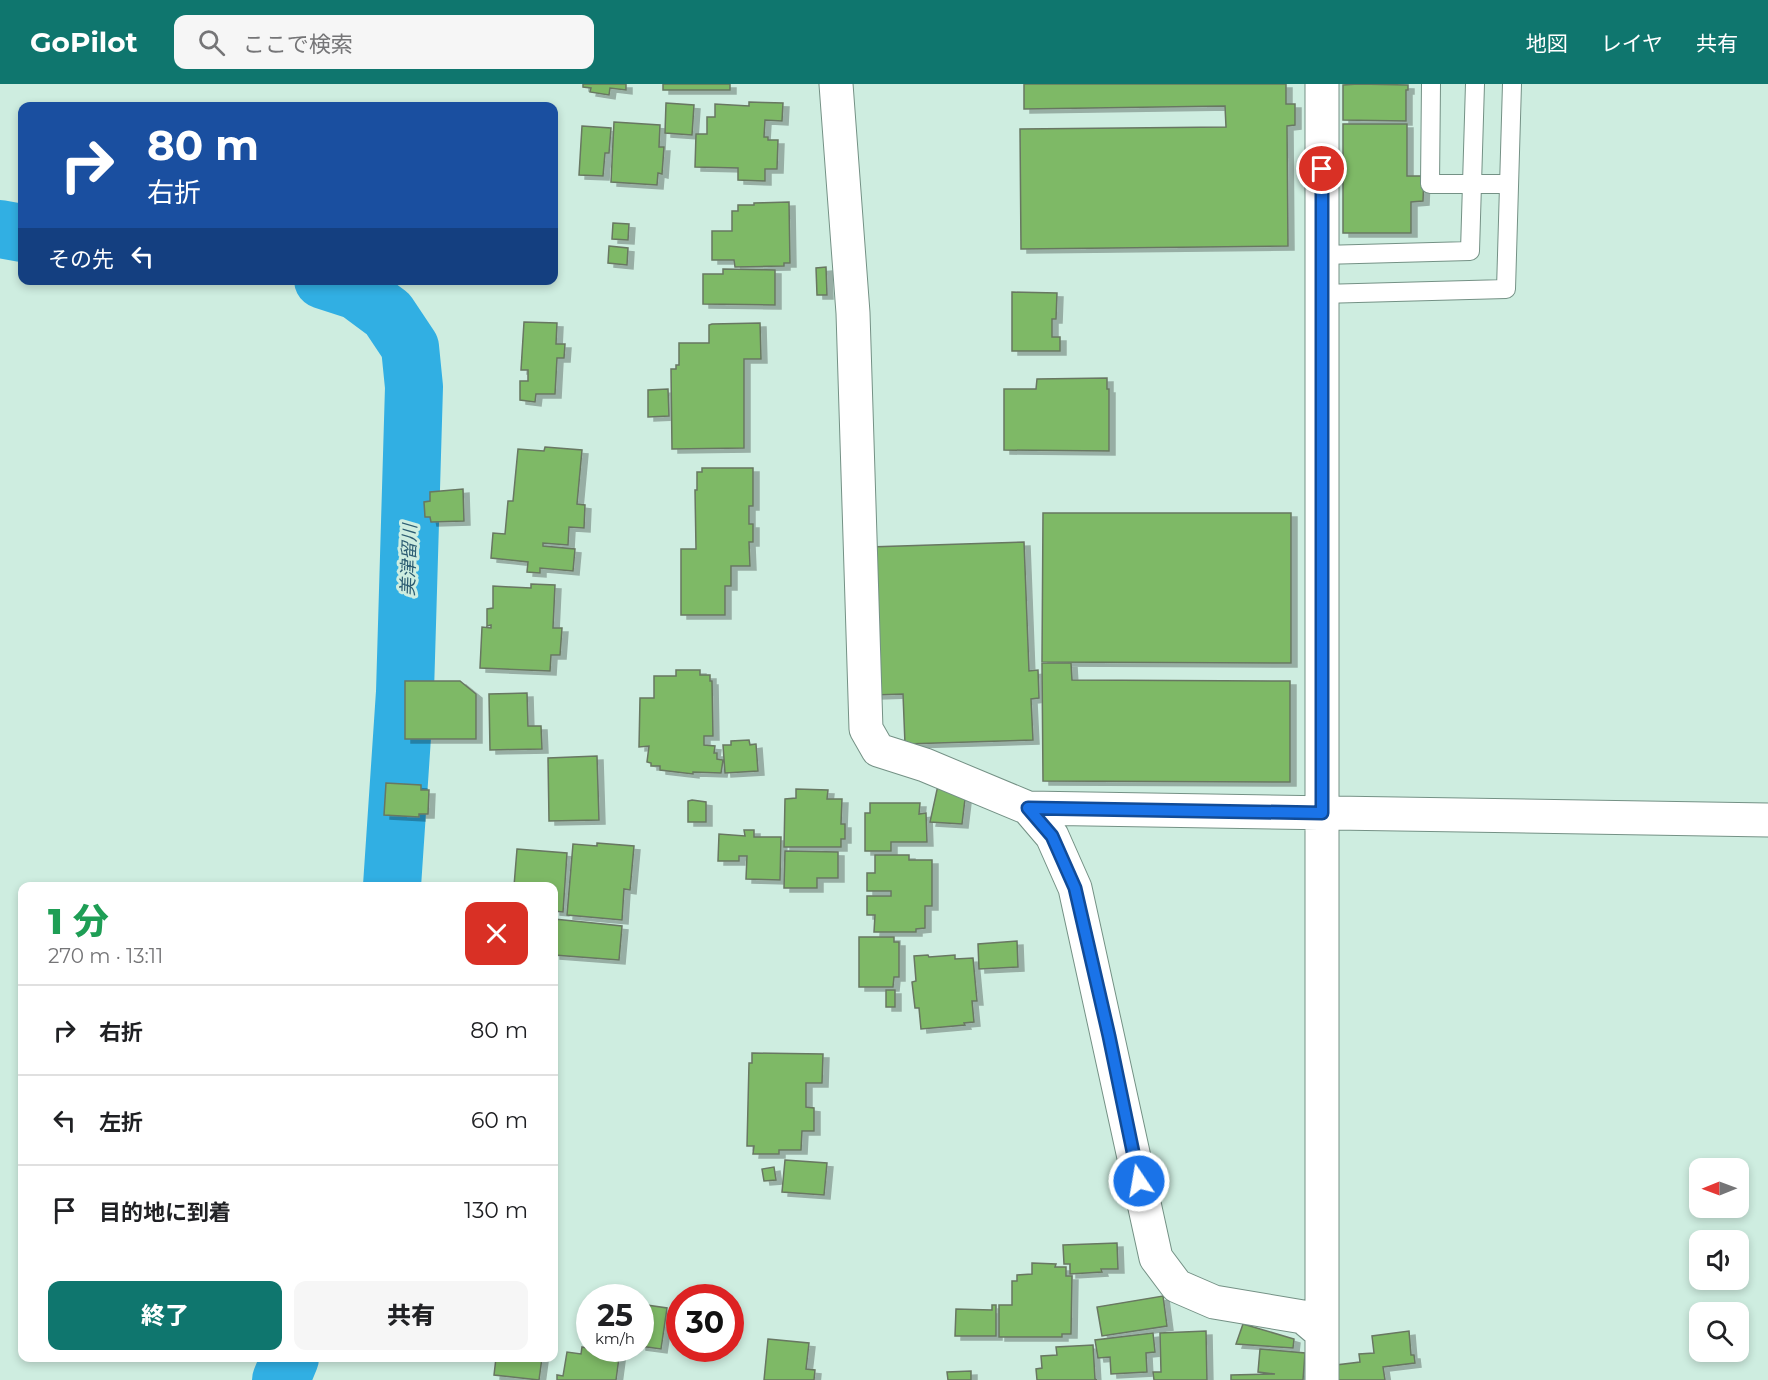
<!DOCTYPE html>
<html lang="ja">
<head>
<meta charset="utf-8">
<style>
  :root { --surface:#fff; --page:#f6f6f6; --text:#202124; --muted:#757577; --line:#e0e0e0; --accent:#0f766e }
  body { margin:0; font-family:Montserrat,"Noto Sans JP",sans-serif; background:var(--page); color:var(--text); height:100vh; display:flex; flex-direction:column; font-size:22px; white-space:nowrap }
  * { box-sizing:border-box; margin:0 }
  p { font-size:20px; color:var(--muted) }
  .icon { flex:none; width:33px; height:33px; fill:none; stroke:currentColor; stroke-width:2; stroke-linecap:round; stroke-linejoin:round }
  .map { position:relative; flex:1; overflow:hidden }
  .side { position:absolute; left:18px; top:798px; width:540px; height:480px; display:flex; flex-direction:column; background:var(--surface); border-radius:12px; box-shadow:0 3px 9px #0003 }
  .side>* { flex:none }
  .top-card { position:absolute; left:18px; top:18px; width:540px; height:183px; border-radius:12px; box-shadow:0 3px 9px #0003; background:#1a4fa0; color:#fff; overflow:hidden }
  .needle { width:39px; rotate:269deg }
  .buttons { position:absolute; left:1689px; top:1074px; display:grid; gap:12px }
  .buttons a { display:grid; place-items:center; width:60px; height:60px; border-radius:12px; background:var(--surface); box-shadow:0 3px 9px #0003; font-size:30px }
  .speed { position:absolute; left:576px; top:1200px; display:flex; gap:12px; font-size:30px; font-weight:700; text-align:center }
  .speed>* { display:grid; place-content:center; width:78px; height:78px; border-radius:50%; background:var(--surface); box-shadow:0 3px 9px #0003; line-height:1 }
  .speed small { font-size:15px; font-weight:400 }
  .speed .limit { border:9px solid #d22; background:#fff; color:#111 }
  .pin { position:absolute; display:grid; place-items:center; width:51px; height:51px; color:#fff; margin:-26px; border:3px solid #fff; border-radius:50%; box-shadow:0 2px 6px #0007 }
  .me { position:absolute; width:66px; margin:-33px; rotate:348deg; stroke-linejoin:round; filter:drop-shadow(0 0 4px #0008) }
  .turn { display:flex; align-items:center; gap:21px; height:126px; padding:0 30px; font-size:27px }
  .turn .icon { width:78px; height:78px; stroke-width:2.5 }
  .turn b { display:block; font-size:42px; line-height:51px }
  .then { display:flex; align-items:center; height:57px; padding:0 30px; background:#0003; gap:12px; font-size:22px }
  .round { display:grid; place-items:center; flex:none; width:63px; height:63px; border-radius:12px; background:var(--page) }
  .head { display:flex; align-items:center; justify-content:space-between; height:102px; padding:0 30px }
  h1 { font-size:36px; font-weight:800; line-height:45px; color:#1e9e55 }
  .primary-button { display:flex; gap:12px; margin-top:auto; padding:12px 30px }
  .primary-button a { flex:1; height:69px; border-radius:12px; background:var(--accent); color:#fff; font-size:24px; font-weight:800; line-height:69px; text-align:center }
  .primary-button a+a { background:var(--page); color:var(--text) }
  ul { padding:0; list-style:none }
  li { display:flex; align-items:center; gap:18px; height:90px; padding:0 30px; border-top:2px solid var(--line) }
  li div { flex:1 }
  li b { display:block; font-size:22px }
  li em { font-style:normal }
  header { display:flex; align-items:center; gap:36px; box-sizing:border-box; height:84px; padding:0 30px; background:var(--accent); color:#fff }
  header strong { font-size:28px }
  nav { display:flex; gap:33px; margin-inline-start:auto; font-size:21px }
  .search { width:420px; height:54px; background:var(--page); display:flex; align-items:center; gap:15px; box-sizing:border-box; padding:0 21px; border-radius:12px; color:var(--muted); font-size:22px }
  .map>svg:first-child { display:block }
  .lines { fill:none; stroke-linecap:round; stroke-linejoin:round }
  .river { stroke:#31afe3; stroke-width:58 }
  .building { fill:#7eb966; stroke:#687762; stroke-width:1.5; filter:url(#shadow) }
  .lane-casing { stroke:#749185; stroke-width:20 }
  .street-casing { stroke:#749185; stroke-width:35 }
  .lane { stroke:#fff; stroke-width:18 }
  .street { stroke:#fff; stroke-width:33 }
  .route-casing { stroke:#114b97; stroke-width:15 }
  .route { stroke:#1a73e8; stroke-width:10 }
  .labels { text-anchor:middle; stroke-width:6; stroke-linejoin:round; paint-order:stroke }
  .water-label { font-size:18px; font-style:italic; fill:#2c5c72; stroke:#ceede0 }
</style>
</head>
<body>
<header>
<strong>GoPilot</strong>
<div class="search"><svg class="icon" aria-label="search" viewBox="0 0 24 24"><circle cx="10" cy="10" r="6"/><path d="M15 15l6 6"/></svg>ここで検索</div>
<nav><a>地図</a><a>レイヤ</a><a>共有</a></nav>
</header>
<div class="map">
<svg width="1768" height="1296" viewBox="0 0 1768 1296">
  <defs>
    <filter id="shadow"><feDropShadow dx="6" dy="4" stdDeviation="0" flood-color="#0004"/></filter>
  </defs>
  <rect width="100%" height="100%" fill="#ceede0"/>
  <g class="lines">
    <path class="river" d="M0,145l22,4
      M323,196l34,11 31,23 22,33 4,40 -9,305 -13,194
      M281,1296l9,-22"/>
  </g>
  <path class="building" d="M583,0h43v6l-16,-2 -1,7 -19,-3 1,-4 -8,-1z
    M663,0h67v6h-67z
    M1024,0h262v20h9v21l-8,1 1,120 -267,3 -1,-120 206,-2 -1,-21 -201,3z
    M1358,0l50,1v5h-2v31l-63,-1v-35z
    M749,18l34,1 -1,18 -17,-1 -1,17h4v3h10l-1,29h-12v12l-27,-1v-12l-43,-1 1,-33h11v-17h8v-13l34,2z
    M666,19l28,2 -2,30 -27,-2z
    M614,38l46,3 -1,22h5l-2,27 -4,-1 -1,12 -46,-3z
    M1343,40h64v52h17l-1,25 -12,1v31h-68z
    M582,42l29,2 -2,25h-4l-2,23 -24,-1z
    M789,118l1,61h-6v3l-49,1 -1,-7h-22v-29h20v-20h6v-6h16v-2z
    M613,139l16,1 -1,16 -16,-1z
    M609,162l19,2 -1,17 -19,-2z
    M826,183l1,28h-10l-1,-27z
    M723,185l52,1v35l-72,-1v-30h20z
    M1012,208l45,1 -1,26h-4v18h8v14h-48z
    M524,238l33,1 -1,21h9l-1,14h-7l-2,36h-19l-1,8 -15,-2v-19h8v-11h-7z
    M760,239l1,36h-17v89l-72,1 -1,-80h5v-4h3v-22h30v-18l3,-1z
    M1107,294v11h2v62l-105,-1v-61h32l1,-10z
    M668,305l1,27 -21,1v-27z
    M545,363l37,3 -5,54 8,1 -1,23 -15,-1 -1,18 -25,-2v3l32,3 -2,22 -33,-3v5l-13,-1 1,-10 -37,-4 2,-25 12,1 3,-33h5l5,-52 26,2z
    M702,384h51v38h-4v18h4v18h-4l1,24h-19v20h-6v29h-44v-66h15l-1,-59h2v-18h5z
    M463,405l1,32 -33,1 -1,-5h-5l-1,-15 6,-1v-9z
    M1043,429h248v150l-249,-1z
    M1024,458l5,129 9,-1 1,28 -8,1 2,41 -128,4 -2,-50 -29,1 -5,-148z
    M531,500l24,1 -2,43h9l-2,27h-9l-1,16 -70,-3 2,-41 9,1v-3l-4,1v-17l6,-1v-22l38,2z
    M1042,579h29l1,17 218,1v101l-247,-1z
    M676,586h24v5h10v6h2l1,55h-9v9l11,1 -1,7h3v6l6,1 -2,13 -28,-1v2l-33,-4v-4h-9v-3l-4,-1 2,-16 -10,1 1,-49h14v-22h22z
    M405,597h55l16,13v45h-71z
    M527,609l1,33h13l1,23 -52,1 -1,-56z
    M749,656l1,5 6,-1 2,27 -33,2 -2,-28h8v-4z
    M597,672l2,64 -50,1 -1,-63z
    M386,699l35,2v5h8l-1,24h-9v3l-35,-2z
    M938,701l27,14 -3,25 -32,-2z
    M796,705l32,1 -1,9h15l-1,25h4v15h-4v8h-57l1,-48 11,-1z
    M692,716l14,2v20h-18v-21z
    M870,719h50l-1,11 7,-1 1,29h-36v9h-26v-38h5z
    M744,746h10v7h27l-1,43 -34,-1 1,-23h-8v5h-21l1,-27 26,2z
    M597,759l37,3 -4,44 -6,-1 -2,31 -55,-5 6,-71 24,2z
    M517,765l50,4 -4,59 -9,-1v-25h-40z
    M785,767l53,1v26h-21v10h-33z
    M875,771h34v5h23v46h-7v22l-9,1v3h-42l1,-17h-8v-19h24v-5h-24v-18h8z
    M554,835l68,7 -3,34 -65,-5z
    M859,853h35v5h5v35h-5l-1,10h-34z
    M1017,857l1,26 -39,2 -1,-25z
    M928,871l1,2 26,-2v4l18,-1 4,43h-5l2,21 -10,1 1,2 -44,4 -2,-21h-4l-3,-26 4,-1 -2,-25z
    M886,906h9v17h-9z
    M752,969l71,1 -1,29h-16v24l8,1v23h-12l-1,19h-22v4h-26l1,-8h-7l2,-83h3z
    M785,1076l42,3 -3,32 -42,-3z
    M774,1083l2,13 -12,1 -2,-12z
    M1117,1159l1,26h-17l1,3 -32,2v-10h-6l-1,-19z
    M1032,1179l24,1 -1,3h11v9h6l-1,58h-9v3h-63v-32h13v-24h5v-6l15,-1z
    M1163,1212l4,30 -65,10 -5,-29z
    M640,1220l27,4 -6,41 -21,-3z
    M992,1221h4v31h-41l1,-27 36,1z
    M1243,1240l51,15 -1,9 -57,-4z
    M1206,1247l1,49h-53l-1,-8h8l-1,-39z
    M1409,1247l2,24h3l1,8 -32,4 2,13h-47l-2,-15 24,-3 -1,-8 15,-1 -2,-17z
    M1153,1249l2,19 -9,1 1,19 -36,2 -1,-17 -12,1 -3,-18z
    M768,1255l41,4 -3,26 9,1 -1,10h-50z
    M1093,1261l2,34 2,1h-60l-1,-11 6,-1 -1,-12 16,-1 -1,-8z
    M582,1263l16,3h22l-4,30h-59v-5l6,1 4,-24 14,2z
    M1260,1265l45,4 -2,27h-72v-5l44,-1 -17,-2z
    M496,1274h46l-3,22 -45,-5z
    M971,1287v9h-23l-1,-8z"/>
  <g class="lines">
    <g class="lane-casing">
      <path id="lane" d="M1431,0l-1,100h78
        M1322,171l148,-4 5,-167
        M1321,210l185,-5 6,-205"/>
    </g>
    <g class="street-casing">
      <path id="street" d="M836,0l17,229 13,416 12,21 47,15 103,43 740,12
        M1322,0v1249
        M1028,724l24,28 23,52 81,370 21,28 37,16 89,15 19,16v47"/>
    </g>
    <use href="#lane" class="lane"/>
    <use href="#street" class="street"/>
  </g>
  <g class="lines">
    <g class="route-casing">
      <path id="route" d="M1139,1097l-30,-145 -34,-148 -23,-52 -24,-28 294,5v-644"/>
    </g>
    <use href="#route" class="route"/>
  </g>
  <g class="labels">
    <g class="water-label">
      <text transform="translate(409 476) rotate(-88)" y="6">美津留川</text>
    </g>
  </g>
</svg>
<div class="buttons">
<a><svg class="needle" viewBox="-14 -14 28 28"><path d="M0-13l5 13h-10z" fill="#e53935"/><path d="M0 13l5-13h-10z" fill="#757577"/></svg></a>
<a><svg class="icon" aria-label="sound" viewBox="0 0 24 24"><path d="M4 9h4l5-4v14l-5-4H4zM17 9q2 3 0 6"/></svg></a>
<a><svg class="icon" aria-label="search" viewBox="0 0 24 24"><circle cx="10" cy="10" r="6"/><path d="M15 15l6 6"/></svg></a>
</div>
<div class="speed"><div>25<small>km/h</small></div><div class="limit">30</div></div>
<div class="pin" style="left:1322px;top:85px;background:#d93025"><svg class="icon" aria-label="arrive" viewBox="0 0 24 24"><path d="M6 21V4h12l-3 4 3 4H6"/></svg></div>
<svg class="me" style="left:1139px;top:1097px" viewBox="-20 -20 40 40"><circle r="17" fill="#1a73e8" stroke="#fff" stroke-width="3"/><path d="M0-11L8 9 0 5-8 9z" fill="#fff"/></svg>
<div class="top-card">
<div class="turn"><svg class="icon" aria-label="right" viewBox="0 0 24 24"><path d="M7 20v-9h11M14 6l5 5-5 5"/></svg><div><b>80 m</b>右折</div></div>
<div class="then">その先<svg class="icon" aria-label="left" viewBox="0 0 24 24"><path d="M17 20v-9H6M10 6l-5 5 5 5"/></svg></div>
</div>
<section class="side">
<div class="head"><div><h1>1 分</h1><p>270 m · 13:11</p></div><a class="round" style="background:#d93025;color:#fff"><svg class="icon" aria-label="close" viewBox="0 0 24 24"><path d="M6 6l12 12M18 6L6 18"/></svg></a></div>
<ul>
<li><svg class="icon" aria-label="right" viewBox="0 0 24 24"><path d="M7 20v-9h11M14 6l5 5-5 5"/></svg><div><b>右折</b></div><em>80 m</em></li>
<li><svg class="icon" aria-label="left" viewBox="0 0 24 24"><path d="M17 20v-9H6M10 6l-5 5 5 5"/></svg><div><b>左折</b></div><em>60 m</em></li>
<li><svg class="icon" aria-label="arrive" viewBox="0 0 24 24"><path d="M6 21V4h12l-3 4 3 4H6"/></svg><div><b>目的地に到着</b></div><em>130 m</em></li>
</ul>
<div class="primary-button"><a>終了</a><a>共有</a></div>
</section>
</div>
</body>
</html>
